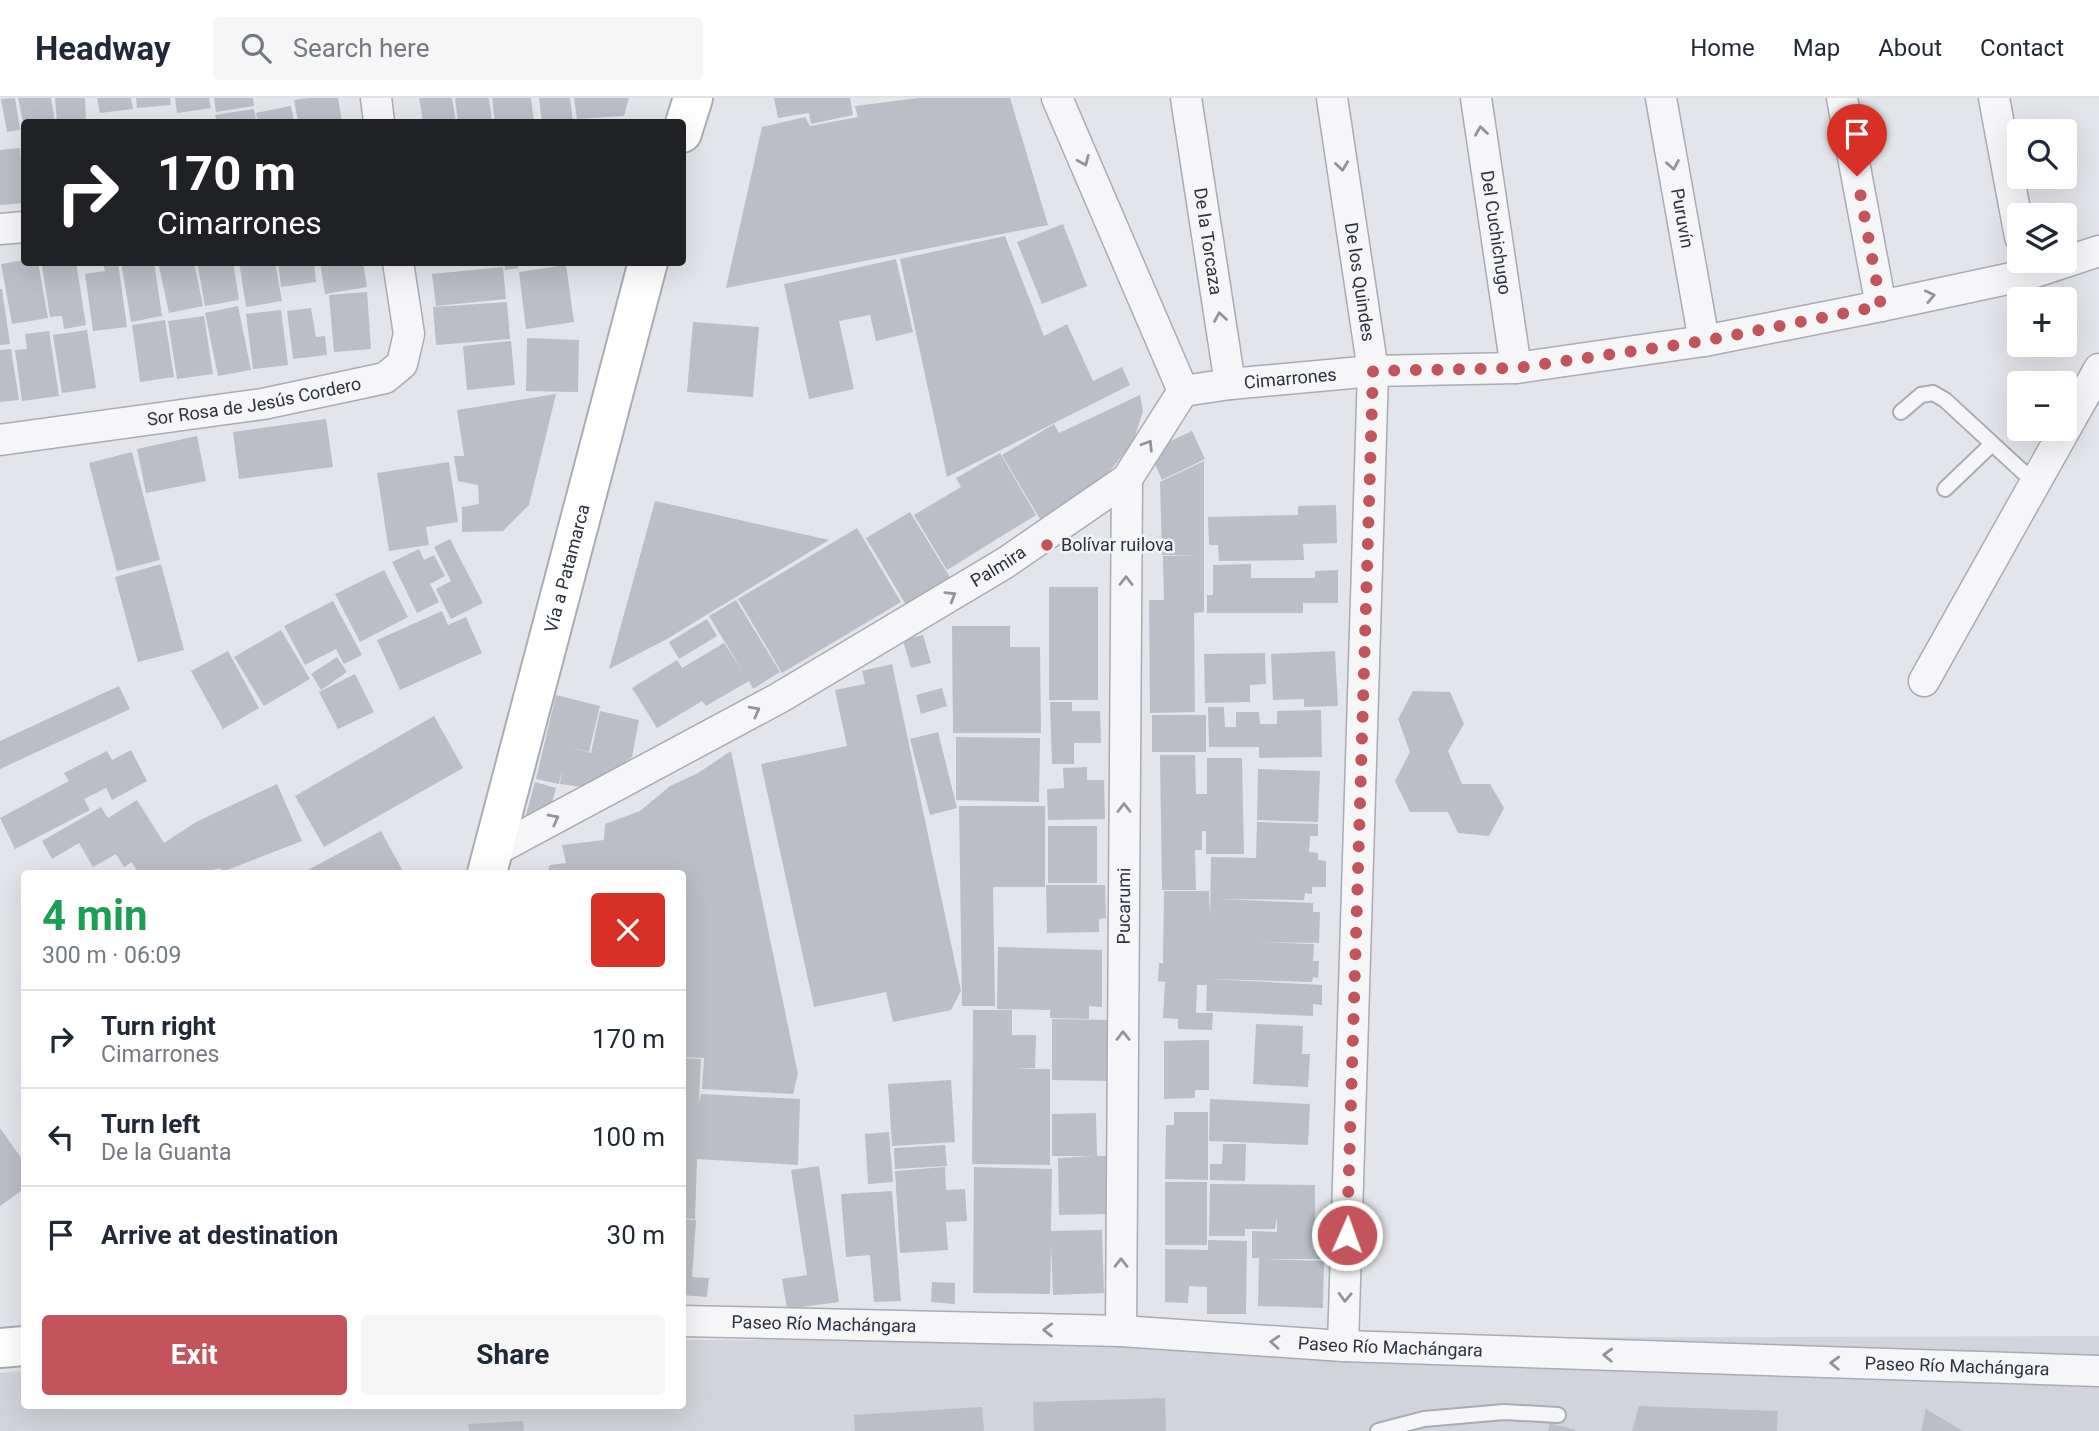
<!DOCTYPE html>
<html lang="en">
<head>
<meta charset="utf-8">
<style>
  :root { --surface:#fff; --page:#f6f6f7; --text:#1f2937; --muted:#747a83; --line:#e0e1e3; --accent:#c3545b }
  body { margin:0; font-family:Roboto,sans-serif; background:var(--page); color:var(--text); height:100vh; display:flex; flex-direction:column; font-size:26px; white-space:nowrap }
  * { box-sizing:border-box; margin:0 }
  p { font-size:23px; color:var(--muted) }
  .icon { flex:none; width:38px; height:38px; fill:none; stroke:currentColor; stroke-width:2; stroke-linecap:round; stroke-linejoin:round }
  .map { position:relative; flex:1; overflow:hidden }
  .side { position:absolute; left:21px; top:772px; width:665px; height:539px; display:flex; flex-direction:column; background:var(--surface); border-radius:7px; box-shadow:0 7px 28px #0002 }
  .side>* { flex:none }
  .hud { position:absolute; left:21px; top:21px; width:665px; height:147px; border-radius:7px; box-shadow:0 7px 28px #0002; background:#202124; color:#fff; overflow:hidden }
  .fabs { position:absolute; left:2007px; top:21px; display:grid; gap:14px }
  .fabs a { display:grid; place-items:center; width:70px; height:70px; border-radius:7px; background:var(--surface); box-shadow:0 7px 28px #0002; font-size:35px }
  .pin { position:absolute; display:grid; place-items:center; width:60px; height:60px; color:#fff; margin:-72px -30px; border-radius:50% 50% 50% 0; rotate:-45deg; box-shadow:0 0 7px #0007 }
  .pin .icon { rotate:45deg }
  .me { position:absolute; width:77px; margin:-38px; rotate:2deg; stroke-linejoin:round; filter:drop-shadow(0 0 5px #0008) }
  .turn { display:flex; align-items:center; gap:24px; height:147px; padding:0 21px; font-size:32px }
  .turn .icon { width:91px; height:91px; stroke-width:2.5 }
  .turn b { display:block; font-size:49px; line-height:60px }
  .round { display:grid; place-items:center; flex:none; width:74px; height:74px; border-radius:7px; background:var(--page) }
  .overview { display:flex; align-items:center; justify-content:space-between; height:119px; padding:0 21px }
  h1 { font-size:42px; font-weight:700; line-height:52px; color:#1e9e55 }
  .action { display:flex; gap:14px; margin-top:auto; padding:14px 21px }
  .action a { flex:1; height:80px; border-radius:7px; background:var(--accent); color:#fff; font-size:28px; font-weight:700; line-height:80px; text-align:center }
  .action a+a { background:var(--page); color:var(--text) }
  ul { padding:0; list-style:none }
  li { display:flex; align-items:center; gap:21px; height:98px; padding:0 21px; border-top:2px solid var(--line) }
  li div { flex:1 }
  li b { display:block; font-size:26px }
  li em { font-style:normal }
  header { display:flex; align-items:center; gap:42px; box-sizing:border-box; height:98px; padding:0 35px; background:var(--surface); border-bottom:2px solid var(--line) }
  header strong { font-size:33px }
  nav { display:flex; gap:38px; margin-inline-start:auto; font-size:24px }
  .search { width:490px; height:63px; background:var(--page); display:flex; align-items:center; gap:18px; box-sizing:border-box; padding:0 24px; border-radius:7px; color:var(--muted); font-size:26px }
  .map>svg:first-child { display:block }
  .built { fill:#d2d4dc }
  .building { fill:#bbbec6 }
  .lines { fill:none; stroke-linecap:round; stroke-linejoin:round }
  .lane-casing { stroke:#a8acb4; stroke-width:18 }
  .street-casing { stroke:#a8acb4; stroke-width:33 }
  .secondary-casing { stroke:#a8acb4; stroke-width:42 }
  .lane { stroke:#f6f6f9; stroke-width:14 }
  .street { stroke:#f6f6f9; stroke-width:30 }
  .secondary { stroke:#fff; stroke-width:38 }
  .oneway { stroke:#91949d }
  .route { stroke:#c3545b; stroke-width:12; stroke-dasharray:0 21.6 }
  .poi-dot { fill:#c3545b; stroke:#f3f4f8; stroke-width:2.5 }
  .labels { text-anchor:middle; stroke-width:5; stroke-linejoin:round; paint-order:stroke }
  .street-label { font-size:18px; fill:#2c3241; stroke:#f3f4f8 }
  .poi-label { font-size:18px; fill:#2c3241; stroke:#f3f4f8; text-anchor:start }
</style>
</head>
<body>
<header>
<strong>Headway</strong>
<div class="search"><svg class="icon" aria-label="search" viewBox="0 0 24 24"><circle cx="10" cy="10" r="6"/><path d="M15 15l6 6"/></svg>Search here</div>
<nav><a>Home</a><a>Map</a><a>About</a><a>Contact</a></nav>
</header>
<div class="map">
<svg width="2099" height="1333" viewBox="0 0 2099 1333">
  <rect width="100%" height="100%" fill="#e3e5ea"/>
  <path class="built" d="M2099,1238v95h-2099v-58l24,-2v34h658l1,-65z"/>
  <path class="building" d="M15,0l5,32 -13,2 -6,-33z
    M18,0h33l4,24h-32z
    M55,0h30l1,24h-29z
    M97,0h34l2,11 -33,4z
    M136,0h34l1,7 -34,3z
    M175,0h34l2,10 -34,5z
    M214,0h39l1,8 -38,6z
    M308,0h30l4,24h-44l-4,-22z
    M419,0h33l4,24h-33z
    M455,0h34l3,24h-34z
    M492,0h39l3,24h-39z
    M539,0h31l3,24h-31z
    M574,0h55l-5,18 -47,3z
    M774,0h76l3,17 -42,9 -2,-11 -31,5z
    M918,0h92l38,127 -322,63 36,-161 43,-10 5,9 48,-9 -3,-11z
    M291,8l3,16h-36l-2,-9z
    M254,11l2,13h-39l-2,-7z
    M20,50l4,55 -24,2v-55z
    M1063,126l24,62 -45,18 -25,-62z
    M1005,138l39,100 23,-12 26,57 29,-14 8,18 -183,92 -47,-218z
    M896,161l17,73 -37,9 -6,-26 -31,6 15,68 -45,10 -25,-115z
    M24,162v2h14l10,56 -36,6 -11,-60z
    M65,164h11l10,63 -22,4 -2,-13 -12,1 -8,-51z
    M118,164l9,65 -34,4 -8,-57 20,-3 -2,-8z
    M121,164h33l8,54 -31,6z
    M158,164h36l9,44 -34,7z
    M197,164h36l6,38 -34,6z
    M239,164h36l7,39 -36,6z
    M278,164h36l2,20 -35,5z
    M320,164h43l4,25 -42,7z
    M504,164h14v6l-13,2z
    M566,167l8,57 -48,7 -7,-57z
    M503,169l3,32 -70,7 -4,-32z
    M0,191h2l8,55 -10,1z
    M367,194l4,57 -37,3 -5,-57z
    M507,204l3,37 -74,6 -3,-38z
    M238,208l13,64 -33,6 -13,-63z
    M311,210l5,29 9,-1 2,19 -34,4 -6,-48z
    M281,212l7,55 -35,4 -7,-55z
    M204,218l9,58 -36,5 -9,-58z
    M165,222l9,57 -34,5 -8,-57z
    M693,224l66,5 -6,70 -66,-5z
    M87,232l9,58 -34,5 -9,-58z
    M49,233l10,65 -37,5 -7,-51 12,-1 -2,-15z
    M527,240l52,2 -1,52 -52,-1z
    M511,243l4,44 -48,5 -4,-44z
    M11,251l8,51 -19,2v-52z
    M556,296l-27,111 -26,26 -41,1v-25l17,-3 -1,-19 -20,-4 -4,-25h10l-7,-46z
    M1140,297l3,16 -8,25 -8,14 -22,27 -62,47 -41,-69 52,-31 5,9z
    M326,321l7,48 -94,12 -6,-47z
    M1192,333l13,28 -43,21 -13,-29z
    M197,338l9,45 -60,12 -9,-44z
    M132,354l28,108 -43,11 -28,-108z
    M1000,355l36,62 -89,55 -33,-55 47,-28 -5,-9z
    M1204,363v151l-10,1 1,99 -45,1 -1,-113h15l-1,-44h34l-35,-1 -2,-73z
    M449,364l9,60 -32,5 3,18 -40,6 -12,-78z
    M655,403l174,39 -162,99 -58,30z
    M1336,407l1,38 -34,1 1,16 -85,1 -1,-16h-9l-1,-28 90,-2v-9z
    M910,414l41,67 -45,26 -40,-67z
    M857,430l44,74 -119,71 -44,-74z
    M450,441l33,64 -32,16 -15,-30 15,-8 -17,-34z
    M419,451l5,11 10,-5 11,21 -15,8 9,18 -22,11 -25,-51z
    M161,466l23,86 -46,12 -23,-85z
    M1251,466v14h64v-7l23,-1v33h-35v10h-96v-18h6v-30z
    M384,472l24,47 -48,25 -25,-48z
    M1049,489h49v113h-49z
    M736,502l44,72 -27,17 -4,-8 -43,25 -4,-5 -45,27 -25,-40 45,-28 5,8 42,-25 18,27 -33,-54z
    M333,503l29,54 -18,9 -8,-15 -31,16 -21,-39z
    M442,513l6,14 18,-8 16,36 -82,37 -23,-50z
    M707,521l10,17 -38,23 -10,-17z
    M952,528h58v21h30l1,86h-88z
    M281,532l29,49 -46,27 -30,-49z
    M923,537l8,28 -20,5 -8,-28z
    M228,553l31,57 -36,21 -32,-58z
    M1335,553l3,55 -34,1v-8l-31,1 -2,-46z
    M1265,555l1,31 -16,1v17l-45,1 -1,-49z
    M337,559l10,15 -26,18 -10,-16z
    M892,566l69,327 -10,19 -58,12 -7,-30 -72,15 -53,-243 86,-18 -12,-56 30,-6 -3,-13z
    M355,576l19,38 -36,17 -19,-37z
    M119,588l11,23 -130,60v-28z
    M942,590l5,18 -26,8 -5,-19z
    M1413,593l37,1 14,32 -16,27 14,33h28l14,24 -15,28 -31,-3 -10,-21h-38l-15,-31 15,-29 -12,-33z
    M556,597l44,11 -11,46 -22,-5 24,6 9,-42 39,9 -7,37 -41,31 -31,-4 2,-14 -3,14 -23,-5z
    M1050,604h22v9h28l1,32h-27v21h-22z
    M1208,609h16l1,20h11v-15h23l1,12h17v-13l44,-1 1,47 -63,1v-11h-50z
    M1152,617h54v37h-54z
    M434,618l29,52 -139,79 -29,-51z
    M938,634l19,76 -27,7 -20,-76z
    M956,639l84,1 -1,64 -83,-2z
    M131,652l16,31 -35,19 -6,-12 -22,11 6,11 -75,39 -15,-31 69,-37 -5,-8 43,-22 5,9z
    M731,653l67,323 -5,20 -91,-5 2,-31 -22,-1v-184h-135l3,-8 16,-2 -4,-18 42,-5 1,-16 35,-13 30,-25 28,-13z
    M1160,657h35l1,39h11v-36h35l2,96h-38v-23h-4v19h-7l1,40h-34z
    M1087,669v13h17l1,39 -57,1 -1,-31 17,-1 -1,-20z
    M1258,671l62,2 -2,51 -61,-2z
    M535,684l21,6 -9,33 -21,-6z
    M277,686l25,57 -80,31 -2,-4 -18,5h-64l-6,-11 -8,5 -8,-13 -23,13 -14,-24 -27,16 -10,-18 59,-34 7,11 29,-18 27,43 32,-21z
    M959,708h86v81h-52l2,119h-33z
    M1257,724l61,2v12h-8l-1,16 9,1v7l8,1v26h-14v7l-7,-1 -1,7 -85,-1 94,4v9h7l-1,31 -60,-1 55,2 -1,17h6l-1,17 -5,-1 -1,5 -104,-3 114,6v20l-9,-1v12l-107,-5 1,-26h-10l-1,28h17l-1,17 -34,-1v-10l-15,-1 2,-36 -7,-1 1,-18h4l1,-72h45l1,25 1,-59 45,1z
    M1048,728h49v57h-49z
    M381,733l23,42h-102z
    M1046,787h59l1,33 -7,1v13l-52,1z
    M998,849l104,3v57l-13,-1v13l-39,-1v-8l-53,-1z
    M973,912h39v25h24l-1,33 -20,1h35v96l-78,-1z
    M1052,921l55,1v61l-55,-1z
    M1256,926l47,2 -1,28h8l-2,33 -55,-3z
    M1209,942v50h-14v8l-31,1v-58z
    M682,960l19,1 -2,44 2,-9 99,5 -2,66 -101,-6 -2,60 -13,-1z
    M951,982l4,62 -63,4 -4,-62z
    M1210,1001l100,5 -2,41 -99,-4z
    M1174,1014h34v68l-43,-1 1,-54h8z
    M1096,1015l1,43h10l2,58 -50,1 -1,-57 36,-2h-42v-42z
    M0,1030l24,34v27l-24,17z
    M889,1034l4,50 -25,2 -3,-50z
    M1223,1046h23l-1,37 -35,-1v-16h12z
    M945,1047l2,21 -52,3 -1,-21z
    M819,1068l20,136 -52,7 -5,-30 25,-4 -16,-105z
    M945,1069l1,23 19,-1 2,32 -21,1 2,28 -48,3 -5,-82z
    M974,1069l78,2 -1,62 51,-1 2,63 -51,2 -2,-51 -1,50 -77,-1z
    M1165,1084h42v63h-42z
    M1210,1086l105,1v36h6v38h-57l60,2 -1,47 -65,-2 1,-48h-7v-27l25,1v-12h-1l-1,9h-30v7h-36z
    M892,1093l9,110 -27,1 -4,-47 -24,2 -5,-63z
    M682,1121l14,1 -4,57 17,1 -2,19 -25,-2z
    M1208,1142l39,1 -1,73h-39v-27l-18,-1 -1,17 -23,-1v-53l43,1z
    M932,1184l23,1v21l-24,-2z
    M1165,1300l1,33h-132l-1,-29z
    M1639,1308l139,5 -1,20h-145z
    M982,1309l2,24h-129l-1,-16z
    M1926,1311l37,22h-42z
    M523,1323l1,10h-55l-1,-7z
    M1550,1325l25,7v1h-27z"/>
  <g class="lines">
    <g class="lane-casing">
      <path id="lane" d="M1901,314l20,-17 12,-2 12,7 90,83
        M1945,391l47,-45
        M1378,1333l46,-12 80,-7 54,3"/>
    </g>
    <g class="street-casing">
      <g id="street">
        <path d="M376,0l3,24"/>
        <path d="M1057,0l126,293"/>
        <path id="s1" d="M1186,0l44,286"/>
        <path id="s2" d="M1332,0l41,273 -30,975"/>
        <path id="s3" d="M1476,0l40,270"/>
        <path id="s4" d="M1661,0l43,243"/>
        <path d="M1842,0l39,208"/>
        <path d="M1994,0l26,139"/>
        <path d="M0,131l24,-2"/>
        <path id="s5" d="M1183,293l47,-7 143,-13 143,-3 188,-27 177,-35 145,-31 73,-24"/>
        <path id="s6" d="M0,342l263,-36 122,-26 17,-14 7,-30 -11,-72"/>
        <path d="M1924,583l175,-312"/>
        <path id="s7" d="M494,753l285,-153 226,-135 122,-84 56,-88"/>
        <path id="s8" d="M682,1223l439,10 222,15 756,25"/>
        <path id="s9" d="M1121,1233l6,-852"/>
      </g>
    </g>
    <g class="secondary-casing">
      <g id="secondary">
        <path d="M682,35l11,-35"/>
        <path id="s10" d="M487,775l161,-611"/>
        <path d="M0,1250l24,-2"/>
      </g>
    </g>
    <use href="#lane" class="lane"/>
    <use href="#street" class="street"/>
    <use href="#secondary" class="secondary"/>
  </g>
  <defs><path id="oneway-chevron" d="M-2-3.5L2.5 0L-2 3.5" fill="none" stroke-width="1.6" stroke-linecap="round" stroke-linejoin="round" transform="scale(1.75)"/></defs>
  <g class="oneway">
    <use href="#oneway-chevron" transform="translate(1481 33) rotate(-98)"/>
    <use href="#oneway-chevron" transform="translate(1084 63) rotate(67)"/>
    <use href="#oneway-chevron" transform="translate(1673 67) rotate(80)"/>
    <use href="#oneway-chevron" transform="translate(1342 68) rotate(82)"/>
    <use href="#oneway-chevron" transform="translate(1930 198) rotate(-12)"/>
    <use href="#oneway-chevron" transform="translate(1220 219) rotate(-99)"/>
    <use href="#oneway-chevron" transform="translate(1148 347) rotate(-58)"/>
    <use href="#oneway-chevron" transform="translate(1126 483) rotate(-90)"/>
    <use href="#oneway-chevron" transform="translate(951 498) rotate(-31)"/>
    <use href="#oneway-chevron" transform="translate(755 613) rotate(-28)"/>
    <use href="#oneway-chevron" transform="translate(1124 710) rotate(-90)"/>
    <use href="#oneway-chevron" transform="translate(554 721) rotate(-28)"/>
    <use href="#oneway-chevron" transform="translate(1123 938) rotate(-90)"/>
    <use href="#oneway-chevron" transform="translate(1121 1165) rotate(-90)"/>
    <use href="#oneway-chevron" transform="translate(1345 1199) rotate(92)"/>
    <use href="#oneway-chevron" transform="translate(1048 1232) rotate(-179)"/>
    <use href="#oneway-chevron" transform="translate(1275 1244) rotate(-176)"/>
    <use href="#oneway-chevron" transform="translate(1608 1257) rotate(-178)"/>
    <use href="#oneway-chevron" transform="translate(1835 1265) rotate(-178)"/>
  </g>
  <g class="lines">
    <path class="route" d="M1347,1137l26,-864 143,-3 188,-27 177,-35 -24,-130"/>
  </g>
  <circle class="poi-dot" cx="1047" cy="447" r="7"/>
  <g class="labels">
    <g class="street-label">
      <text dy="6" stroke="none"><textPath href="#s4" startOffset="122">Puruvín</textPath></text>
      <text dy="6" stroke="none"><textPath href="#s3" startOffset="136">Del Cuchichugo</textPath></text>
      <text dy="6" stroke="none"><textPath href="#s1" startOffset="145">De la Torcaza</textPath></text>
      <text dy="6" stroke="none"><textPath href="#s2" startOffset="186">De los Quindes</textPath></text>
      <text dy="6" stroke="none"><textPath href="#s5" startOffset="108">Cimarrones</textPath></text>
      <text dy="6" stroke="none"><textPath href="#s6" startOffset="257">Sor Rosa de Jesús Cordero</textPath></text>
      <text dy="6" stroke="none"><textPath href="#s7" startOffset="579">Palmira</textPath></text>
      <text dy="6" stroke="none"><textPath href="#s10" startOffset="315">Vía a Patamarca</textPath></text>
      <text dy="6" stroke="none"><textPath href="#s9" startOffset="425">Pucarumi</textPath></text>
      <text dy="6" stroke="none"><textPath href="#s8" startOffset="142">Paseo Río Machángara</textPath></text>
      <text dy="6" stroke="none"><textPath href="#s8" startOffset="709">Paseo Río Machángara</textPath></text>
      <text dy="6" stroke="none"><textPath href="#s8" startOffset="1276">Paseo Río Machángara</textPath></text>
    </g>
    <g class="poi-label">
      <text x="1061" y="453">Bolívar ruilova</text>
    </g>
  </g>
</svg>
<div class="fabs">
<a><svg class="icon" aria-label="search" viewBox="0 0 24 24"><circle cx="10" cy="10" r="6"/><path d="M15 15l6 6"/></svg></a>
<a><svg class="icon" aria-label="layers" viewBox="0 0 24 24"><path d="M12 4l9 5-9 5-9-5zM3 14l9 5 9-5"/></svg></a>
<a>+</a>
<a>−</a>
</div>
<div class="pin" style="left:1857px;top:78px;background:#d93025"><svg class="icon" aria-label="arrive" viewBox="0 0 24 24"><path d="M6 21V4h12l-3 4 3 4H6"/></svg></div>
<svg class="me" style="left:1347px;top:1137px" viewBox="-20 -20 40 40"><circle r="17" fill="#c3545b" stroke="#fff" stroke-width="3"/><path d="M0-11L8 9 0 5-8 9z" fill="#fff"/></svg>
<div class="hud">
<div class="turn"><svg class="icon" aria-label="right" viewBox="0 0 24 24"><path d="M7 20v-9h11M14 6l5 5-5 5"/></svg><div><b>170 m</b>Cimarrones</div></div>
</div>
<section class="side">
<div class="overview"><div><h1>4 min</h1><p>300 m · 06:09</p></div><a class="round" style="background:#d93025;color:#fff"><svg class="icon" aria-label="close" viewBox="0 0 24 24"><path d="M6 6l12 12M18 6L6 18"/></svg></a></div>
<ul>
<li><svg class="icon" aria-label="right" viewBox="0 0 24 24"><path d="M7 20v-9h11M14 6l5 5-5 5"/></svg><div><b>Turn right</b><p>Cimarrones</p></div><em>170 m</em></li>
<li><svg class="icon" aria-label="left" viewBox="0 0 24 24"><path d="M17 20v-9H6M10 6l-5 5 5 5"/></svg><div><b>Turn left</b><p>De la Guanta</p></div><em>100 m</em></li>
<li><svg class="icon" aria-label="arrive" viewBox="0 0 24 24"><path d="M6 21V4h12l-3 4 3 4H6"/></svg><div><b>Arrive at destination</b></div><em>30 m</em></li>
</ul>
<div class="action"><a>Exit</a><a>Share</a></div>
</section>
</div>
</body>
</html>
